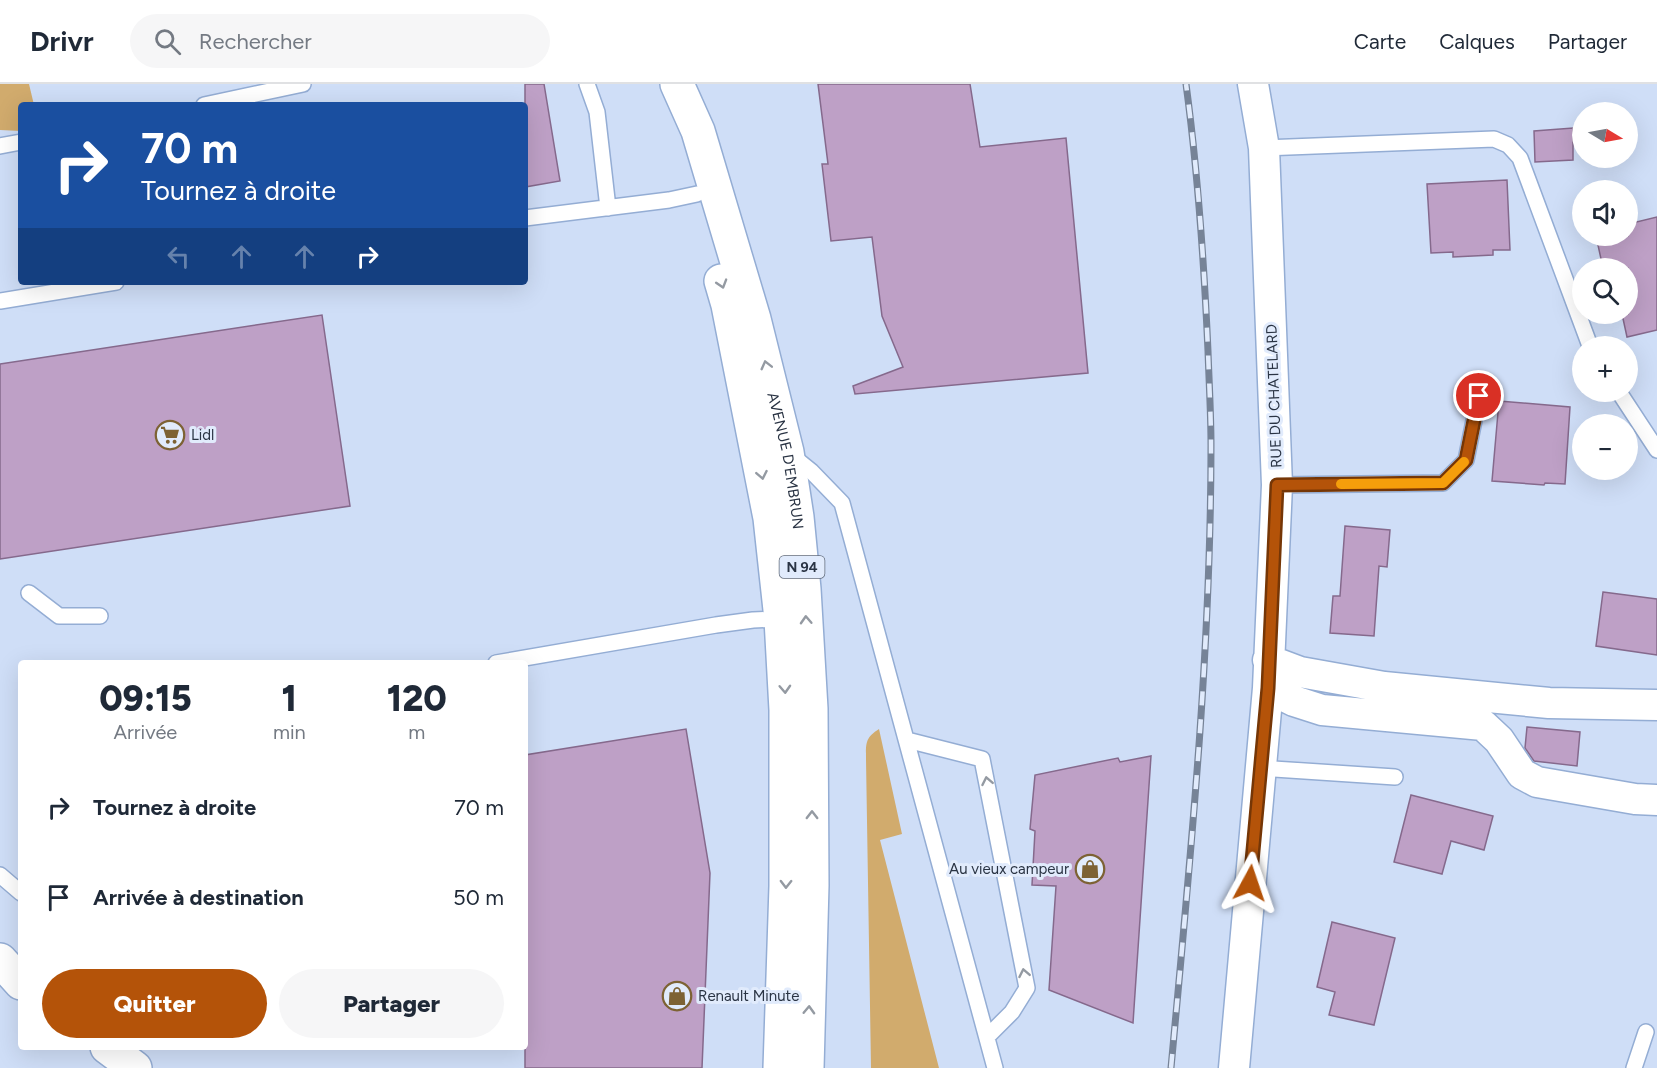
<!DOCTYPE html>
<html lang="fr">
<head>
<meta charset="utf-8">
<style>
  :root { --surface:#fff; --page:#f6f6f7; --text:#1f2937; --muted:#747a83; --line:#e0e1e3; --accent:#b45309 }
  body { margin:0; font-family:Figtree,sans-serif; background:var(--page); color:var(--text); height:100vh; display:flex; flex-direction:column; font-size:22px; white-space:nowrap }
  * { box-sizing:border-box; margin:0 }
  p { font-size:20px; color:var(--muted) }
  .icon { flex:none; width:33px; height:33px; fill:none; stroke:currentColor; stroke-width:2; stroke-linecap:round; stroke-linejoin:round }
  .map { position:relative; flex:1; overflow:hidden }
  .details { position:absolute; left:18px; top:576px; width:510px; height:390px; display:flex; flex-direction:column; background:var(--surface); border-radius:6px; box-shadow:0 6px 24px #0002 }
  .details>* { flex:none }
  .guide { position:absolute; left:18px; top:18px; width:510px; height:183px; border-radius:6px; box-shadow:0 6px 24px #0002; background:#1a4fa0; color:#fff; overflow:hidden }
  .needle { width:39px; rotate:100deg }
  .controls { position:absolute; left:1572px; top:18px; display:grid; gap:12px }
  .controls a { display:grid; place-items:center; width:66px; height:66px; border-radius:50%; background:var(--surface); box-shadow:0 6px 24px #0002; font-size:30px }
  .pin { position:absolute; display:grid; place-items:center; width:51px; height:51px; color:#fff; margin:-26px; border:3px solid #fff; border-radius:50%; box-shadow:0 2px 6px #0007 }
  .me { position:absolute; width:66px; margin:-33px; rotate:5deg; stroke-linejoin:round; filter:drop-shadow(0 0 4px #0008) }
  .turn { display:flex; align-items:center; gap:21px; height:126px; padding:0 24px; font-size:27px }
  .turn .icon { width:78px; height:78px; stroke-width:2.5 }
  .turn b { display:block; font-size:42px; line-height:51px }
  .lanes { display:flex; align-items:center; height:57px; padding:0 24px; background:#0003; justify-content:center; gap:30px; direction:ltr }
  .lanes .off { opacity:.35 }
  .eta { display:flex; justify-content:space-evenly; align-items:center; height:102px; text-align:center }
  .eta b { font-size:36px; font-weight:800; line-height:42px }
  .cta { display:flex; gap:12px; margin-top:auto; padding:12px 24px }
  .cta a { flex:1; height:69px; border-radius:36px; background:var(--accent); color:#fff; font-size:24px; font-weight:800; line-height:69px; text-align:center }
  .cta a+a { background:var(--page); color:var(--text) }
  ul { padding:0; list-style:none }
  li { display:flex; align-items:center; gap:18px; height:90px; padding:0 24px }
  li div { flex:1 }
  li b { display:block; font-size:22px }
  li em { font-style:normal }
  header { display:flex; align-items:center; gap:36px; box-sizing:border-box; height:84px; padding:0 30px; background:var(--surface); border-bottom:2px solid var(--line) }
  header strong { font-size:28px }
  nav { display:flex; gap:33px; margin-inline-start:auto; font-size:21px }
  .search { width:420px; height:54px; background:var(--page); display:flex; align-items:center; gap:15px; box-sizing:border-box; padding:0 21px; border-radius:33px; color:var(--muted); font-size:22px }
  .map>svg:first-child { display:block }
  .green { fill:#d1ab6d }
  .building { fill:#bea0c6; stroke:#85698c; stroke-width:1.5 }
  .lines { fill:none; stroke-linecap:round; stroke-linejoin:round }
  .lane-casing { stroke:#94add4; stroke-width:18 }
  .street-casing { stroke:#94add4; stroke-width:33 }
  .secondary-casing { stroke:#94add4; stroke-width:36 }
  .primary-casing { stroke:#94add4; stroke-width:36 }
  .lane { stroke:#fff; stroke-width:15 }
  .street { stroke:#fff; stroke-width:30 }
  .secondary { stroke:#fff; stroke-width:33 }
  .primary { stroke:#fff; stroke-width:33 }
  .rail-casing { stroke:#768397; stroke-width:7 }
  .rail { stroke:#e1ebfc; stroke-width:4.5; stroke-dasharray:14; stroke-linecap:butt }
  .oneway { stroke:#949aa2 }
  .route-casing { stroke:#753606; stroke-width:15 }
  .route { stroke:#b45309; stroke-width:10 }
  .slow { stroke:#f59e0b; stroke-width:10 }
  .labels { text-anchor:middle; stroke-width:6; stroke-linejoin:round; paint-order:stroke }
  .shield { fill:#e1ebfc; stroke:#616b7b; stroke-width:1.5 }
  .shield-label { font-size:14px; font-weight:bold; fill:#2a3444 }
  .street-label { font-size:15px; fill:#2a3444; stroke:#e1ebfc }
  .poi-label { font-size:15px; fill:#2a3444; stroke:#e1ebfc; text-anchor:start }
</style>
</head>
<body>
<header>
<strong>Drivr</strong>
<div class="search"><svg class="icon" aria-label="search" viewBox="0 0 24 24"><circle cx="10" cy="10" r="6"/><path d="M15 15l6 6"/></svg>Rechercher</div>
<nav><a>Carte</a><a>Calques</a><a>Partager</a></nav>
</header>
<div class="map">
<svg width="1657" height="984" viewBox="0 0 1657 984">
  <rect width="100%" height="100%" fill="#cfdef7"/>
  <path class="green" d="M0,0h29l5,21h-13v26l-21,-1z
    M879,645l23,105 -22,6 59,228h-68l-5,-309c0,-16 -1,-21 13,-30z"/>
  <path class="building" d="M525,0h19l16,97 -35,6z
    M818,0h152l10,63 86,-9 22,235 -233,21 -2,-8 50,-19 -21,-51 -10,-79 -41,4 -9,-77h6z
    M1573,44v32l-38,2 -1,-31z
    M1507,96l3,70h-17v5l-40,2v-5l-22,1 -4,-69z
    M1657,133v113l-30,7 -5,-23h6v-46h-25l-7,-32h32v-12z
    M322,231l28,191 -350,53v-195z
    M1499,317l71,6 -5,77 -20,-1 -1,2 -52,-4z
    M1345,442l45,4 -3,37 -8,-1 -5,70 -44,-3 3,-37h7z
    M1603,508l54,7v56l-61,-9z
    M1527,643l53,5 -3,34 -43,-5 -9,-13z
    M686,645l24,144 -8,195h-177v-313z
    M1151,672l-18,267 -84,-33 7,-104 -24,-1 3,-54 -5,-2 5,-54 83,-17 2,4z
    M1411,711l82,21 -9,34 -33,-9 -9,33 -48,-12z
    M1332,838l63,16 -21,87 -45,-10 6,-23 -18,-5z"/>
  <g class="lines">
    <g class="lane-casing">
      <path id="lane" d="M587,0l10,28 11,96
        M204,21l99,-21
        M0,62l21,-4
        M1264,64l230,-9 14,6 12,13 70,188
        M525,134l144,-18 28,-6
        M0,217l116,-19
        M1619,308l38,58
        M790,370l21,17 31,32 153,565
        M1277,401l166,-2 23,-23 13,-64
        M29,509l30,23h41
        M496,579l220,-38 37,-5 28,-1
        M907,656l75,19 45,229 -15,24 -25,25
        M1260,684l135,9
        M0,791l21,18
        M1634,984l12,-36"/>
    </g>
    <g class="street-casing">
      <path id="street" d="M1268,576l32,12 84,15 165,16 108,2
        M1268,604l26,13 28,9 161,15 16,15 23,34 15,8 98,17 22,1
        M1234,984l34,-380 9,-203 -13,-337 -11,-64"/>
    </g>
    <g class="secondary-casing">
      <path id="secondary" d="M0,876l21,23
        M107,963l28,21"/>
    </g>
    <g class="primary-casing">
      <g id="primary">
        <path id="s1" d="M677,0l21,47 56,188 33,133 10,65 7,72 7,120 1,176 -5,183"/>
        <path d="M721,197l7,24 42,213 11,101 5,91v176l-6,182"/>
      </g>
    </g>
    <use href="#lane" class="lane"/>
    <use href="#street" class="street"/>
    <use href="#secondary" class="secondary"/>
    <use href="#primary" class="primary"/>
    <g class="rail-casing">
      <path id="rail" d="M1171,984c19,-207 40,-415 40,-623 0,-31 -2,-63 -3,-94 -4,-89 -10,-178 -22,-267"/>
    </g>
    <use href="#rail" class="rail"/>
  </g>
  <defs><path id="oneway-chevron" d="M-2-3.5L2.5 0L-2 3.5" fill="none" stroke-width="1.6" stroke-linecap="round" stroke-linejoin="round" transform="scale(1.5)"/></defs>
  <g class="oneway">
    <use href="#oneway-chevron" transform="translate(722 200) rotate(73)"/>
    <use href="#oneway-chevron" transform="translate(766 281) rotate(-104)"/>
    <use href="#oneway-chevron" transform="translate(762 391) rotate(79)"/>
    <use href="#oneway-chevron" transform="translate(806 536) rotate(-93)"/>
    <use href="#oneway-chevron" transform="translate(785 605) rotate(87)"/>
    <use href="#oneway-chevron" transform="translate(987 697) rotate(-101)"/>
    <use href="#oneway-chevron" transform="translate(812 731) rotate(-90)"/>
    <use href="#oneway-chevron" transform="translate(786 800) rotate(91)"/>
    <use href="#oneway-chevron" transform="translate(1024 889) rotate(-101)"/>
    <use href="#oneway-chevron" transform="translate(809 926) rotate(-88)"/>
  </g>
  <g class="lines">
    <g class="route-casing">
      <path id="route" d="M1250,799l18,-195 9,-203 166,-2 23,-23 13,-64"/>
    </g>
    <use href="#route" class="route"/>
    <path class="slow" d="M1341,400l102,-1 21,-21"/>
  </g>
  <defs>
    <g id="supermarket-ring" transform="scale(1.5)"><circle r="9.5" fill="#e1ebfc" stroke="#7d6234" stroke-width="1.5"/><path d="M-6-5.5h2.5l.6 2H6L4.5 2H-2.5L-4.4-4H-6ZM-1.5 3.2a1.3 1.3 0 1 0 .1 0ZM3 3.2a1.3 1.3 0 1 0 .1 0Z" fill="#7d6234"/></g>
    <g id="shop-ring" transform="scale(1.5)"><circle r="9.5" fill="#e1ebfc" stroke="#7d6234" stroke-width="1.5"/><path d="M-5-2.5h2.3a2.7 3.5 0 0 1 5.4 0H5L5.5 6h-11ZM-1.5-2.5h3a1.5 2.3 0 0 0-3 0Z" fill="#7d6234"/></g>
  </defs>
  <g fill-rule="evenodd">
    <use href="#supermarket-ring" x="170" y="351"/>
    <use href="#shop-ring" x="1090" y="785"/>
    <use href="#shop-ring" x="677" y="912"/>
  </g>
  <g class="labels">
    <rect class="shield" x="779.5" y="472" width="45" height="22" rx="4.5"/>
    <g class="shield-label">
      <text x="802" y="488">N 94</text>
    </g>
    <g class="street-label">
      <text transform="translate(1274 312) rotate(-92)" y="5">RUE DU CHATELARD</text>
      <text dy="5" stroke="none"><textPath href="#s1" startOffset="393">AVENUE D'EMBRUN</textPath></text>
    </g>
    <g class="poi-label">
      <text x="191" y="356">Lidl</text>
      <text x="1069" y="790" text-anchor="end">Au vieux campeur</text>
      <text x="698" y="917">Renault Minute</text>
    </g>
  </g>
</svg>
<div class="controls">
<a><svg class="needle" viewBox="-14 -14 28 28"><path d="M0-13l5 13h-10z" fill="#e53935"/><path d="M0 13l5-13h-10z" fill="#747a83"/></svg></a>
<a><svg class="icon" aria-label="sound" viewBox="0 0 24 24"><path d="M4 9h4l5-4v14l-5-4H4zM17 9q2 3 0 6"/></svg></a>
<a><svg class="icon" aria-label="search" viewBox="0 0 24 24"><circle cx="10" cy="10" r="6"/><path d="M15 15l6 6"/></svg></a>
<a>+</a>
<a>−</a>
</div>
<div class="pin" style="left:1479px;top:312px;background:#d93025"><svg class="icon" aria-label="arrive" viewBox="0 0 24 24"><path d="M6 21V4h12l-3 4 3 4H6"/></svg></div>
<svg class="me" style="left:1250px;top:799px" viewBox="-20 -20 40 40"><path d="M0-17L14 15 0 8-14 15z" fill="#b45309" stroke="#fff" stroke-width="4"/></svg>
<div class="guide">
<div class="turn"><svg class="icon" aria-label="right" viewBox="0 0 24 24"><path d="M7 20v-9h11M14 6l5 5-5 5"/></svg><div><b>70 m</b>Tournez à droite</div></div>
<div class="lanes"><svg class="icon off" aria-label="left" viewBox="0 0 24 24"><path d="M17 20v-9H6M10 6l-5 5 5 5"/></svg><svg class="icon off" aria-label="ahead" viewBox="0 0 24 24"><path d="M12 20V5M6 11l6-6 6 6"/></svg><svg class="icon off" aria-label="ahead" viewBox="0 0 24 24"><path d="M12 20V5M6 11l6-6 6 6"/></svg><svg class="icon" aria-label="right" viewBox="0 0 24 24"><path d="M7 20v-9h11M14 6l5 5-5 5"/></svg></div>
</div>
<section class="details">
<div class="eta">
<div><b>09:15</b><p>Arrivée</p></div>
<div><b>1</b><p>min</p></div>
<div><b>120</b><p>m</p></div>
</div>
<ul>
<li><svg class="icon" aria-label="right" viewBox="0 0 24 24"><path d="M7 20v-9h11M14 6l5 5-5 5"/></svg><div><b>Tournez à droite</b></div><em>70 m</em></li>
<li><svg class="icon" aria-label="arrive" viewBox="0 0 24 24"><path d="M6 21V4h12l-3 4 3 4H6"/></svg><div><b>Arrivée à destination</b></div><em>50 m</em></li>
</ul>
<div class="cta"><a>Quitter</a><a>Partager</a></div>
</section>
</div>
</body>
</html>
